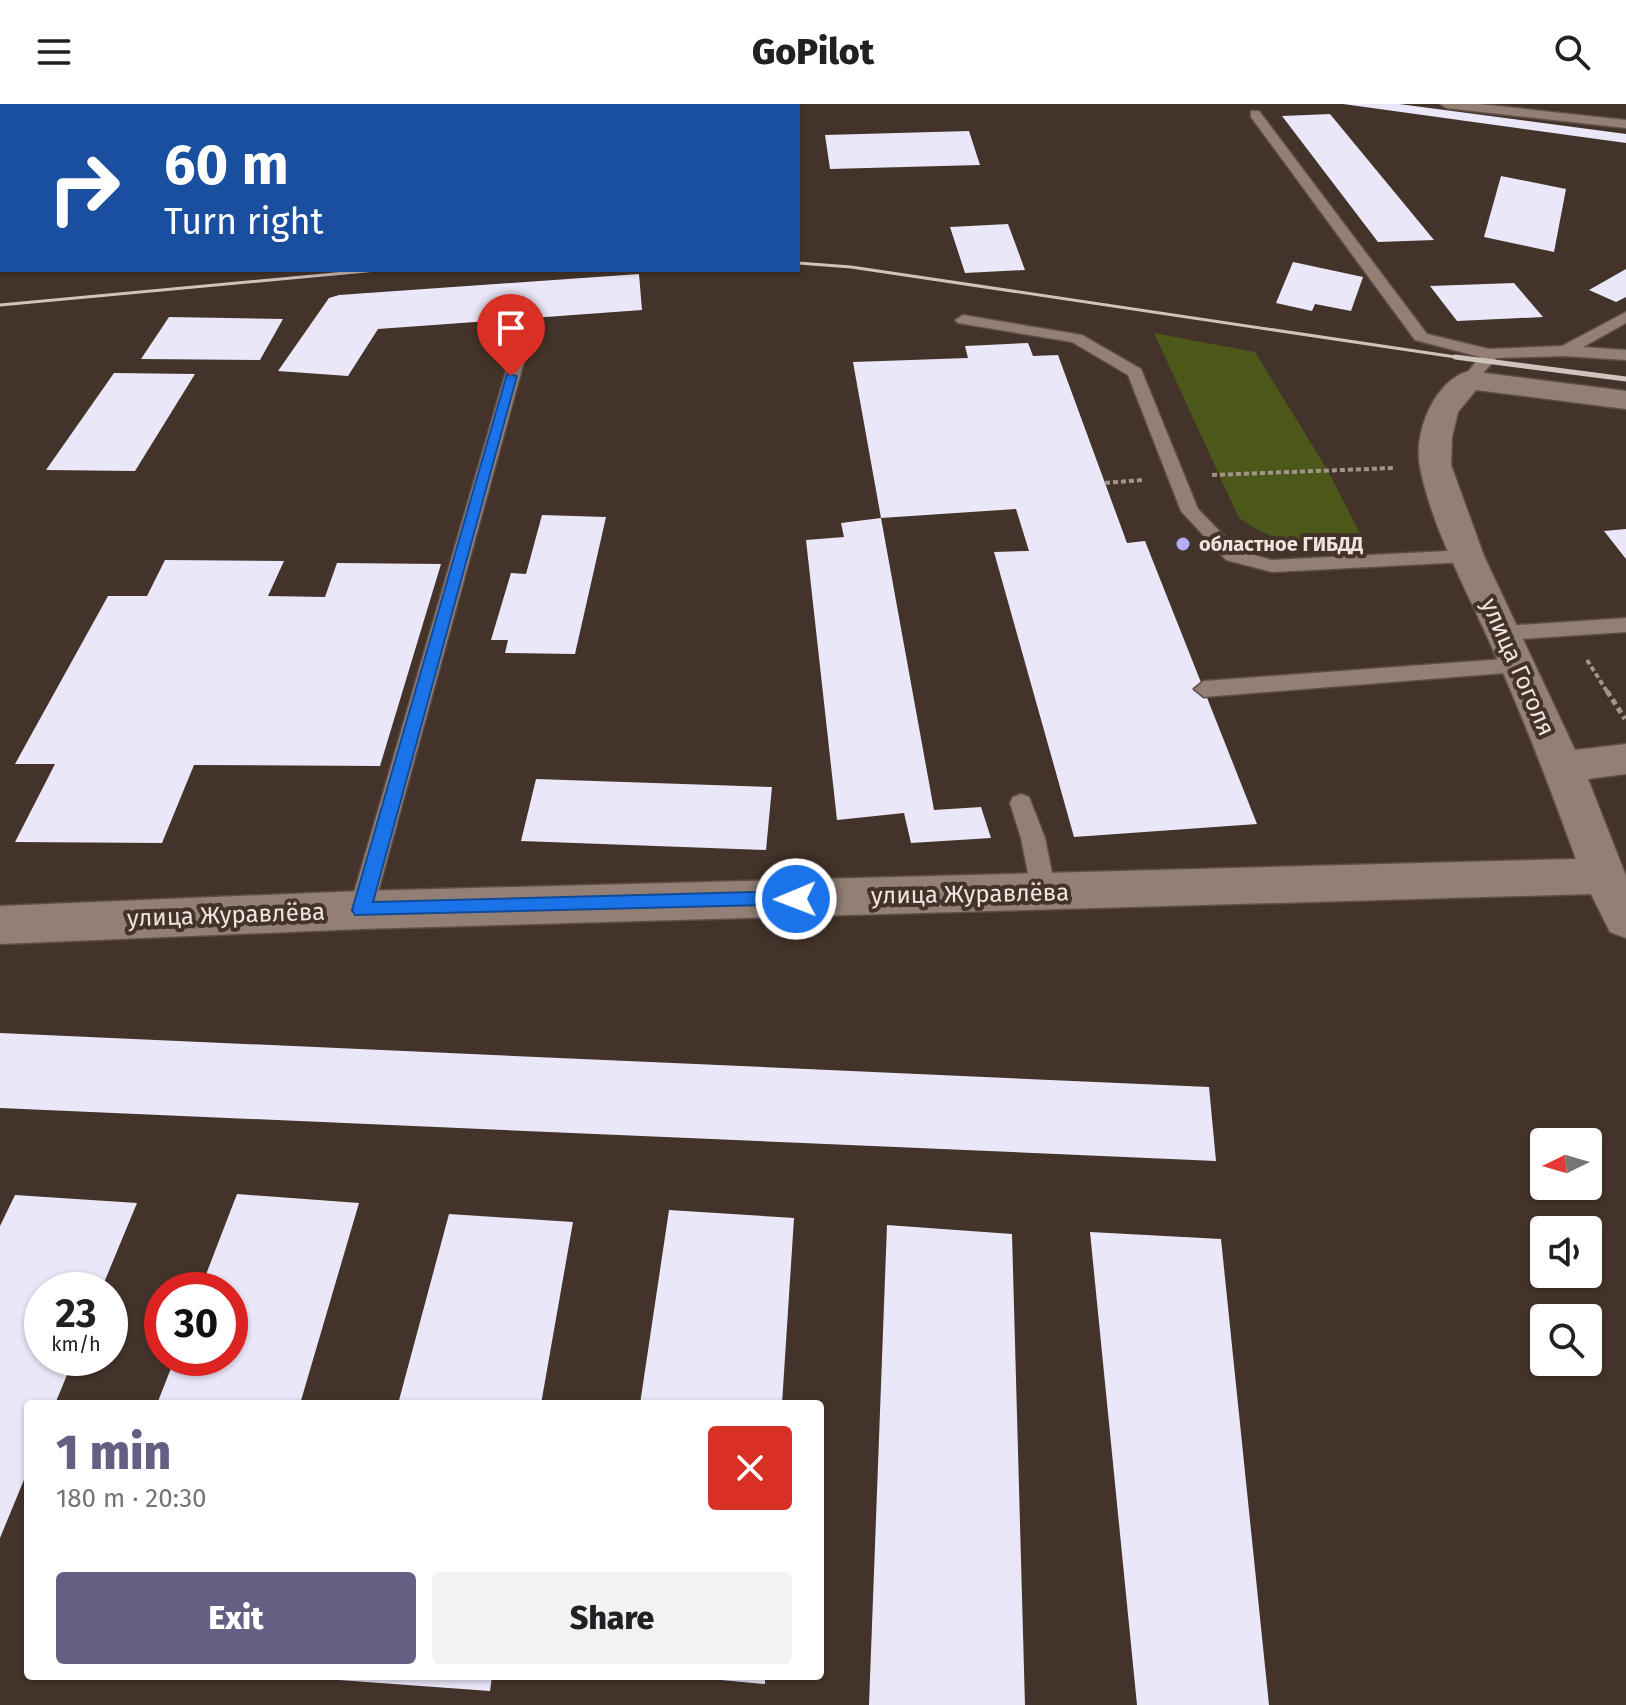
<!DOCTYPE html>
<html lang="en">
<head>
<meta charset="utf-8">
<style>
  :root { --surface:#fff; --page:#f2f2f2; --text:#202124; --muted:#757577; --accent:#636084 }
  body { margin:0; font-family:"Fira Sans",sans-serif; background:var(--page); color:var(--text); height:100vh; display:flex; flex-direction:column; font-size:30px; white-space:nowrap }
  * { box-sizing:border-box; margin:0 }
  p { font-size:26px; color:var(--muted) }
  .icon { flex:none; width:44px; height:44px; fill:none; stroke:currentColor; stroke-width:2; stroke-linecap:round; stroke-linejoin:round }
  .map { position:relative; flex:1; overflow:hidden }
  .side { position:absolute; left:24px; top:1296px; width:800px; height:280px; display:flex; flex-direction:column; background:var(--surface); border-radius:8px; box-shadow:0 2px 6px #0004 }
  .side>* { flex:none }
  .guide { position:absolute; left:0px; top:0px; width:800px; height:168px; box-shadow:0 2px 6px #0004; background:#1a4fa0; color:#fff; overflow:hidden }
  .needle { width:52px; rotate:265deg }
  .tools { position:absolute; left:1530px; top:1024px; display:grid; gap:16px }
  .tools a { display:grid; place-items:center; width:72px; height:72px; border-radius:8px; background:var(--surface); box-shadow:0 2px 6px #0004; font-size:40px }
  .speed { position:absolute; left:24px; top:1168px; display:flex; gap:16px; font-size:40px; font-weight:700; text-align:center }
  .speed>* { display:grid; place-content:center; width:104px; height:104px; border-radius:50%; background:var(--surface); box-shadow:0 2px 6px #0004; line-height:1 }
  .speed small { font-size:20px; font-weight:400 }
  .speed .limit { border:12px solid #d22; background:#fff; color:#111 }
  .pin { position:absolute; display:grid; place-items:center; width:68px; height:68px; color:#fff; margin:-82px -34px; border-radius:50% 50% 50% 0; rotate:-45deg; box-shadow:0 0 8px #0007 }
  .pin .icon { rotate:45deg }
  .me { position:absolute; width:88px; margin:-44px; rotate:269deg; stroke-linejoin:round; filter:drop-shadow(0 0 6px #0008) }
  .turn { display:flex; align-items:center; gap:28px; height:168px; padding:0 32px; font-size:36px }
  .turn .icon { width:104px; height:104px; stroke-width:2.5 }
  .turn b { display:block; font-size:56px; line-height:68px }
  .round { display:grid; place-items:center; flex:none; width:84px; height:84px; border-radius:8px; background:var(--page) }
  .summary { display:flex; align-items:center; justify-content:space-between; height:136px; padding:0 32px }
  h1 { font-size:48px; font-weight:800; line-height:60px; color:var(--accent) }
  .cta { display:flex; gap:16px; margin-top:auto; padding:16px 32px }
  .cta a { flex:1; height:92px; border-radius:8px; background:var(--accent); color:#fff; font-size:32px; font-weight:800; line-height:92px; text-align:center }
  .cta a+a { background:var(--page); color:var(--text) }
  header { display:flex; justify-content:space-between; align-items:center; height:104px; padding:0 32px; background:var(--surface); font-size:36px; font-weight:800 }
  .map>svg:first-child { display:block }
  .green { fill:#4b5819 }
  .building { fill:#eae7f8 }
  .lines { fill:none; stroke-linecap:round; stroke-linejoin:round }
  .service-casing { stroke:#5d4f47; stroke-width:3 }
  .minor-casing { stroke:#5d4f47; stroke-width:3 }
  .path-far1 { stroke:#a2948d; stroke-width:4; stroke-dasharray:5 3; stroke-linecap:butt }
  .path { stroke:#a2948d; stroke-width:5; stroke-dasharray:6 4; stroke-linecap:butt }
  .service { fill:#937f75; fill-rule:evenodd }
  .minor { fill:#937f75; fill-rule:evenodd }
  .rail-far1 { stroke:#cfc3bd; stroke-width:3 }
  .rail { stroke:#cfc3bd; stroke-width:5 }
  .route { fill:#1a73e8; stroke:#114b97; stroke-width:2 }
  .poi-dot { fill:#b4acf9; stroke:#44332a; stroke-width:3 }
  .labels { text-anchor:middle; stroke-width:8; stroke-linejoin:round; paint-order:stroke }
  .far-poi-label { font-size:20px; font-weight:bold; fill:#efe4de; stroke:#44332a; text-anchor:start }
  .street-label { font-size:24px; fill:#efe4de; stroke:#44332a }
</style>
</head>
<body>
<header><svg class="icon" aria-label="menu" viewBox="0 0 24 24"><path d="M4 6h16M4 12h16M4 18h16"/></svg>GoPilot<svg class="icon" aria-label="search" viewBox="0 0 24 24"><circle cx="10" cy="10" r="6"/><path d="M15 15l6 6"/></svg></header>
<div class="map">
<svg width="1626" height="1601" viewBox="0 0 1626 1601">
  <rect width="100%" height="100%" fill="#44332a"/>
  <path class="green" d="M1154,229l101,19 73,119 35,68c-52,10 -80,9 -124,-21z"/>
  <path class="building" d="M1343,0h56l227,30v9z
    M1330,10l104,126 -56,2 -96,-126z
    M969,27l11,34 -150,4 -5,-34z
    M1501,72l65,13 -12,63 -70,-15z
    M1008,120l17,46 -60,3 -15,-46z
    M1293,158l70,15 -12,34 -36,-7 -3,7 -36,-8z
    M1626,165v28l-10,5 -27,-12z
    M639,170l3,36 -264,19 -30,47 -70,-5 51,-73 10,-3z
    M1514,179l29,34 -86,4 -27,-35z
    M169,213l114,2 -23,41 -119,-1z
    M1028,239l5,13 25,-1 69,188 18,-2 112,283 -183,13 -80,-285 35,-1 -13,-42 -135,9 -28,-156 115,-4 -3,-12z
    M114,269l81,1 -60,97 -89,-1z
    M542,411l64,2 -31,137 -70,-1 3,-13h-17l20,-67 15,1z
    M881,414l53,292 47,-3 10,31 -80,5 -7,-30 -67,7 -31,-280 38,-3 -3,-14z
    M1626,425v30l-22,-28z
    M165,456l119,1 -16,35 57,1 12,-34 104,1 -61,202 -186,-1 -32,78 -147,-1 40,-78h-40l93,-168h39z
    M536,675l236,8 -6,63 -245,-9z
    M0,929l1209,54 7,74 -1216,-53z
    M237,1090l122,9 -59,201h-143l18,-46h55v-68h-30z
    M15,1091l122,8 -36,87h-59v68h32l-19,46h-27v66l-28,68v-312z
    M669,1106l125,8 -12,186h-142z
    M449,1110l124,8 -32,182h-143z
    M887,1121l125,9 13,471h-156z
    M1090,1128l131,7 48,466h-132z
    M326,1572h166l-2,15 -165,-12z
    M678,1572h87v8z"/>
  <g class="lines">
    <g class="service-casing">
      <path id="service" d="M1440,0h39l147,16v8l-180,-20z
        M1251,7h8l168,223 62,15 73,-3 64,-34v11l-43,24 43,3v10l-62,-4 -68,2 -21,25h-12l-2,-3 19,-23 -65,-17 -164,-223z
        M963,211l119,20 59,34 57,140 41,42 33,9 195,-10 9,6 -9,6 -195,10 -46,-12 -45,-49 -53,-136 -56,-33 -114,-19 -3,-3z
        M514,240l14,3 -155,563 -3,7 -9,3 -9,-3 -3,-7z
        M1626,514v14l-122,8 -10,-7 10,-7z
        M1518,554l10,7 -10,7 -314,25 -10,-8 10,-8z
        M1021,690l8,3 16,41 11,55 -4,7 -8,3 -8,-3 -4,-7 -11,-55 -11,-35 3,-6z"/>
    </g>
    <g class="minor-casing">
      <path id="minor" d="M1469,267l157,20v18l-150,-19 -18,22 -6,25 -1,28 33,91 91,194 51,-6v30l-38,5 38,97v62l-16,-6 -19,-38 -1230,35 -361,15v-38l361,-15 1215,-32c-28,-77 -57,-153 -91,-227 -24,-53 -54,-108 -65,-165 -7,-33 14,-87 49,-96z"/>
    </g>
    <path class="path-far1" d="M1212,371l182,-7
      M1105,379l37,-3
      M1587,556l21,33"/>
    <path class="path" d="M1607,587l18,28"/>
    <use href="#service" class="service"/>
    <use href="#minor" class="minor"/>
    <path class="rail-far1" d="M798,159l53,4 618,92
      M0,201l377,-35"/>
    <path class="rail" d="M1455,253l171,22"/>
  </g>
  <path class="route" d="M507,270l10,2 -144,526 423,-11 6,2v11l-447,11 -3,-5z"/>
  <circle class="poi-dot" cx="1183" cy="440" r="8"/>
  <g class="labels">
    <g class="far-poi-label">
      <text x="1199" y="447">областное ГИБДД</text>
    </g>
    <g class="street-label">
      <text transform="translate(1518 563) rotate(66)" y="8">улица Гоголя</text>
      <text transform="translate(970 790) rotate(-1)" y="8">улица Журавлёва</text>
      <text transform="translate(226 811) rotate(-2)" y="8">улица Журавлёва</text>
    </g>
  </g>
</svg>
<div class="tools">
<a><svg class="needle" viewBox="-14 -14 28 28"><path d="M0-13l5 13h-10z" fill="#e53935"/><path d="M0 13l5-13h-10z" fill="#757577"/></svg></a>
<a><svg class="icon" aria-label="sound" viewBox="0 0 24 24"><path d="M4 9h4l5-4v14l-5-4H4zM17 9q2 3 0 6"/></svg></a>
<a><svg class="icon" aria-label="search" viewBox="0 0 24 24"><circle cx="10" cy="10" r="6"/><path d="M15 15l6 6"/></svg></a>
</div>
<div class="speed"><div>23<small>km/h</small></div><div class="limit">30</div></div>
<div class="pin" style="left:511px;top:272px;background:#d93025"><svg class="icon" aria-label="arrive" viewBox="0 0 24 24"><path d="M6 21V4h12l-3 4 3 4H6"/></svg></div>
<svg class="me" style="left:796px;top:795px" viewBox="-20 -20 40 40"><circle r="17" fill="#1a73e8" stroke="#fff" stroke-width="3"/><path d="M0-11L8 9 0 5-8 9z" fill="#fff"/></svg>
<div class="guide">
<div class="turn"><svg class="icon" aria-label="right" viewBox="0 0 24 24"><path d="M7 20v-9h11M14 6l5 5-5 5"/></svg><div><b>60 m</b>Turn right</div></div>
</div>
<section class="side">
<div class="summary"><div><h1>1 min</h1><p>180 m · 20:30</p></div><a class="round" style="background:#d93025;color:#fff"><svg class="icon" aria-label="close" viewBox="0 0 24 24"><path d="M6 6l12 12M18 6L6 18"/></svg></a></div>
<div class="cta"><a>Exit</a><a>Share</a></div>
</section>
</div>
</body>
</html>
